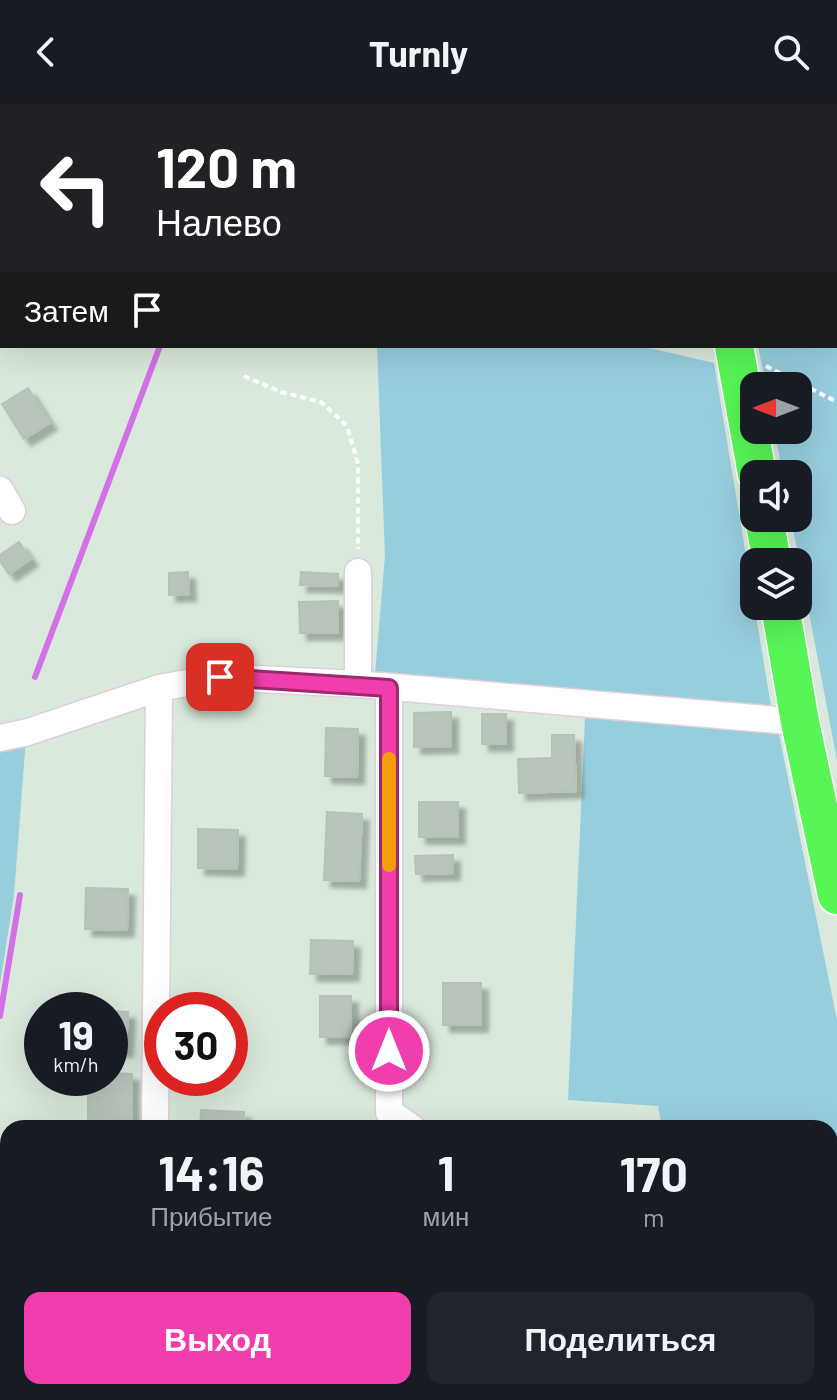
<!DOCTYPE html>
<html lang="ru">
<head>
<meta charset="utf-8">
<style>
  :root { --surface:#171b24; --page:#20242c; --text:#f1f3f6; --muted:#9ea1a6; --accent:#f03fad }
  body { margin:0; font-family:Barlow,sans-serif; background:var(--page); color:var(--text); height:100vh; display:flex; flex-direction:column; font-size:30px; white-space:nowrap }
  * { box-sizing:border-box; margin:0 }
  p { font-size:26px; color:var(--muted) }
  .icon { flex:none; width:44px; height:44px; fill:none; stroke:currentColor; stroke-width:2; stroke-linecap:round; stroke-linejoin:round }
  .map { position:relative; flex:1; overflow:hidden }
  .sheet { position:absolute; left:0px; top:1016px; width:838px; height:280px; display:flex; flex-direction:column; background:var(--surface); border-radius:24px 24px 0 0; box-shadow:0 8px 32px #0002 }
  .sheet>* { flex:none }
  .banner { position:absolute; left:0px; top:0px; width:838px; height:244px; box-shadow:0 8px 32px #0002; background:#202124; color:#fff; overflow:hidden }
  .needle { width:52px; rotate:270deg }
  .fabs { position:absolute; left:740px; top:268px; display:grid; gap:16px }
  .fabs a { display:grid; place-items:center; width:72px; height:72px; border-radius:16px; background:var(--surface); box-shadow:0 8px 32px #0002; font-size:40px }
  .speed { position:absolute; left:24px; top:888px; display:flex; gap:16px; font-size:40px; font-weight:700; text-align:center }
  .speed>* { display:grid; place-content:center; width:104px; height:104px; border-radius:50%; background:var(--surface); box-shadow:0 8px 32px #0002; line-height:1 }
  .speed small { font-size:20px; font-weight:400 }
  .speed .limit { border:12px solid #d22; background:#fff; color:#111 }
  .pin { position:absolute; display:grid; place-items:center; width:68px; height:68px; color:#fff; margin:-34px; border-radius:16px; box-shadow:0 4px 12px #0006 }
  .me { position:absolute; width:88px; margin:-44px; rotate:0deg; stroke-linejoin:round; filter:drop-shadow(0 0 6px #0008) }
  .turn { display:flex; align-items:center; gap:28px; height:168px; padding:0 24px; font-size:36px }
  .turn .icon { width:104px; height:104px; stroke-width:2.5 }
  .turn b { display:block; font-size:56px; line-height:68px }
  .then { display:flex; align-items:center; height:76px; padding:0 24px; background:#0003; gap:16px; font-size:30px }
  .eta { display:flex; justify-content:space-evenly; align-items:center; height:136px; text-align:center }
  .eta b { font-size:48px; font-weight:700; line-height:56px }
  .cta { display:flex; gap:16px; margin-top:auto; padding:16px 24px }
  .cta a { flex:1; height:92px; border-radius:16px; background:var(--accent); color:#fff; font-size:32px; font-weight:700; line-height:92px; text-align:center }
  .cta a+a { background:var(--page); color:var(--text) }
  header { display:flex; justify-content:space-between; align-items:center; height:104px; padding:0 24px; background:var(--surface); font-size:36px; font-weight:700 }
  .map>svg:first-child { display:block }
  .green { fill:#97cede }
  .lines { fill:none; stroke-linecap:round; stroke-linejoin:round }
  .stream { stroke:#d370e7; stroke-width:6 }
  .building { fill:#b9c4ba; stroke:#b3c4b7; stroke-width:2; filter:url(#shadow) }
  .minor-casing { stroke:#e0ced9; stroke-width:29 }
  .highway-casing { stroke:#fff; stroke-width:41 }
  .path { stroke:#fff; stroke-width:4; stroke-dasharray:6 4; stroke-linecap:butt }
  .minor { stroke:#fff; stroke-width:26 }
  .highway { stroke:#58f557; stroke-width:38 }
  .route-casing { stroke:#9c2970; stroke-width:20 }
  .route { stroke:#f03fad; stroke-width:14 }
  .slow { stroke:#f59e0b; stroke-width:14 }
</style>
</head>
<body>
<header><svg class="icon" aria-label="back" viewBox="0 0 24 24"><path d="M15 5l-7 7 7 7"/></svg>Turnly<svg class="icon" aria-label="search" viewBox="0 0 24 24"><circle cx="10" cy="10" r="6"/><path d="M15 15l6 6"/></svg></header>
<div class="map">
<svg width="837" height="1296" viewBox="0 0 837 1296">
  <defs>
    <filter id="shadow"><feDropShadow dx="7" dy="7" stdDeviation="2" flood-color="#0004"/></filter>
  </defs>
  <rect width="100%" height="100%" fill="#d9e9db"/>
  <path class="green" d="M0,0h641v2h-639v63z
    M708,0h129v656l-46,-242h7v-44h-15l-9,-44h24v-44h-32l-8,-40h78v-240z
    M377,242h264l73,17 57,343 -396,-32 10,-118z
    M585,614l194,16 58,286v351l-7,1v-244h-168l-4,-22 -90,-6z
    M26,634l-12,157 -14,89v-241z
    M198,1288l40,2 1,6h-44z
    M399,1288h41l5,8h-41z"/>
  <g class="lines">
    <path class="stream" d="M339,2l2,-2
      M35,573l125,-331
      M0,912l20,-121"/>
  </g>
  <path class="building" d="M28,284l22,35 -26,16 -22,-35z
    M19,438l12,17 -22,15 -9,-13v-6z
    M188,468l1,22 -20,1v-22z
    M301,468l37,2v12l-38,-1z
    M338,497v32h-38l-1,-31z
    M451,608v34l-37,1v-34z
    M482,610h24v30h-24z
    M326,624l32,1 -1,48 -32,-1z
    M552,631h22l2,56 -57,2 -1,-34 34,-1z
    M419,698h39v35h-39z
    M327,708l35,2 -3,67 -35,-1z
    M198,725l40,1 -1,39 -39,-1z
    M453,751v18l-37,1 -1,-18z
    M86,784l42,1 -1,41 -42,-1z
    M311,836l42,1 -1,33h-42z
    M443,879h38v42h-38z
    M320,892h31v41h-31z
    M195,900h29v6h-29z
    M110,907l18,1 -2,38 -16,-1z
    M110,969l22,1v54h-44v-50h22z
    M201,1006l43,2 -1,16h-43z
    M121,1288h37l-2,8h-37z"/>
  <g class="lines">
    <g class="minor-casing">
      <path id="minor" d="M0,75h2
        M0,386l12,21
        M358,580v-112
        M389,584v424l23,16
        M0,634l28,-6 131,-44 61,-11 138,7 442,38
        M155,1024l4,-440
        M830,1280h7
        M518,1288l1,8
        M643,1288l5,8
        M693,1296l35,-8"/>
    </g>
    <g class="highway-casing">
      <path id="highway" d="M682,0v2
        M734,242l23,128
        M764,414l8,44
        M780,502l20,116 37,173"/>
    </g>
    <path class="path" d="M645,0v2
      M766,262l71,36
      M244,272l37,16 40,10 26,24 11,38v85"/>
    <use href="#minor" class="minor"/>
    <use href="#highway" class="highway"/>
  </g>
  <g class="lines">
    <g class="route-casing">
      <path id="route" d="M220,573l169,11v363"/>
    </g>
    <use href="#route" class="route"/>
    <path class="slow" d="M389,655v106"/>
  </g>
</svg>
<div class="fabs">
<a><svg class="needle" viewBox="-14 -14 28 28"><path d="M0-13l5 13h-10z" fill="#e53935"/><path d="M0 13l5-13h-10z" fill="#9ea1a6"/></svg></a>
<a><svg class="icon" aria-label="sound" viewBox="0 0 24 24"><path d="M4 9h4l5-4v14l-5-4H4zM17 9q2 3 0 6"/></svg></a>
<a><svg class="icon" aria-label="layers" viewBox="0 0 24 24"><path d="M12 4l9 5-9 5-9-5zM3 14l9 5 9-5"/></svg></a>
</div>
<div class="speed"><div>19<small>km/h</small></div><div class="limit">30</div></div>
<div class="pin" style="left:220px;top:573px;background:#d93025"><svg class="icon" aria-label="arrive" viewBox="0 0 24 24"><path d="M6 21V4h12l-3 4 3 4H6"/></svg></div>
<svg class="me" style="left:389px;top:947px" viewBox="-20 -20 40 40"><circle r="17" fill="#f03fad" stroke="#fff" stroke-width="3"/><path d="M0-11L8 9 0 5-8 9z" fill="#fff"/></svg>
<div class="banner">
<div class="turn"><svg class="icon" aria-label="left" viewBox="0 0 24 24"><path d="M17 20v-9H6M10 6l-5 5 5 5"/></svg><div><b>120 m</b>Налево</div></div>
<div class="then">Затем<svg class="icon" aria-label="arrive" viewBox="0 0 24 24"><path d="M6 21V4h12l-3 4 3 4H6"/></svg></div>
</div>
<section class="sheet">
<div class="eta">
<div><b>14:16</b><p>Прибытие</p></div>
<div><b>1</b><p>мин</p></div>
<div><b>170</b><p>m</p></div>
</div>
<div class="cta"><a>Выход</a><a>Поделиться</a></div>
</section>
</div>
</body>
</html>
